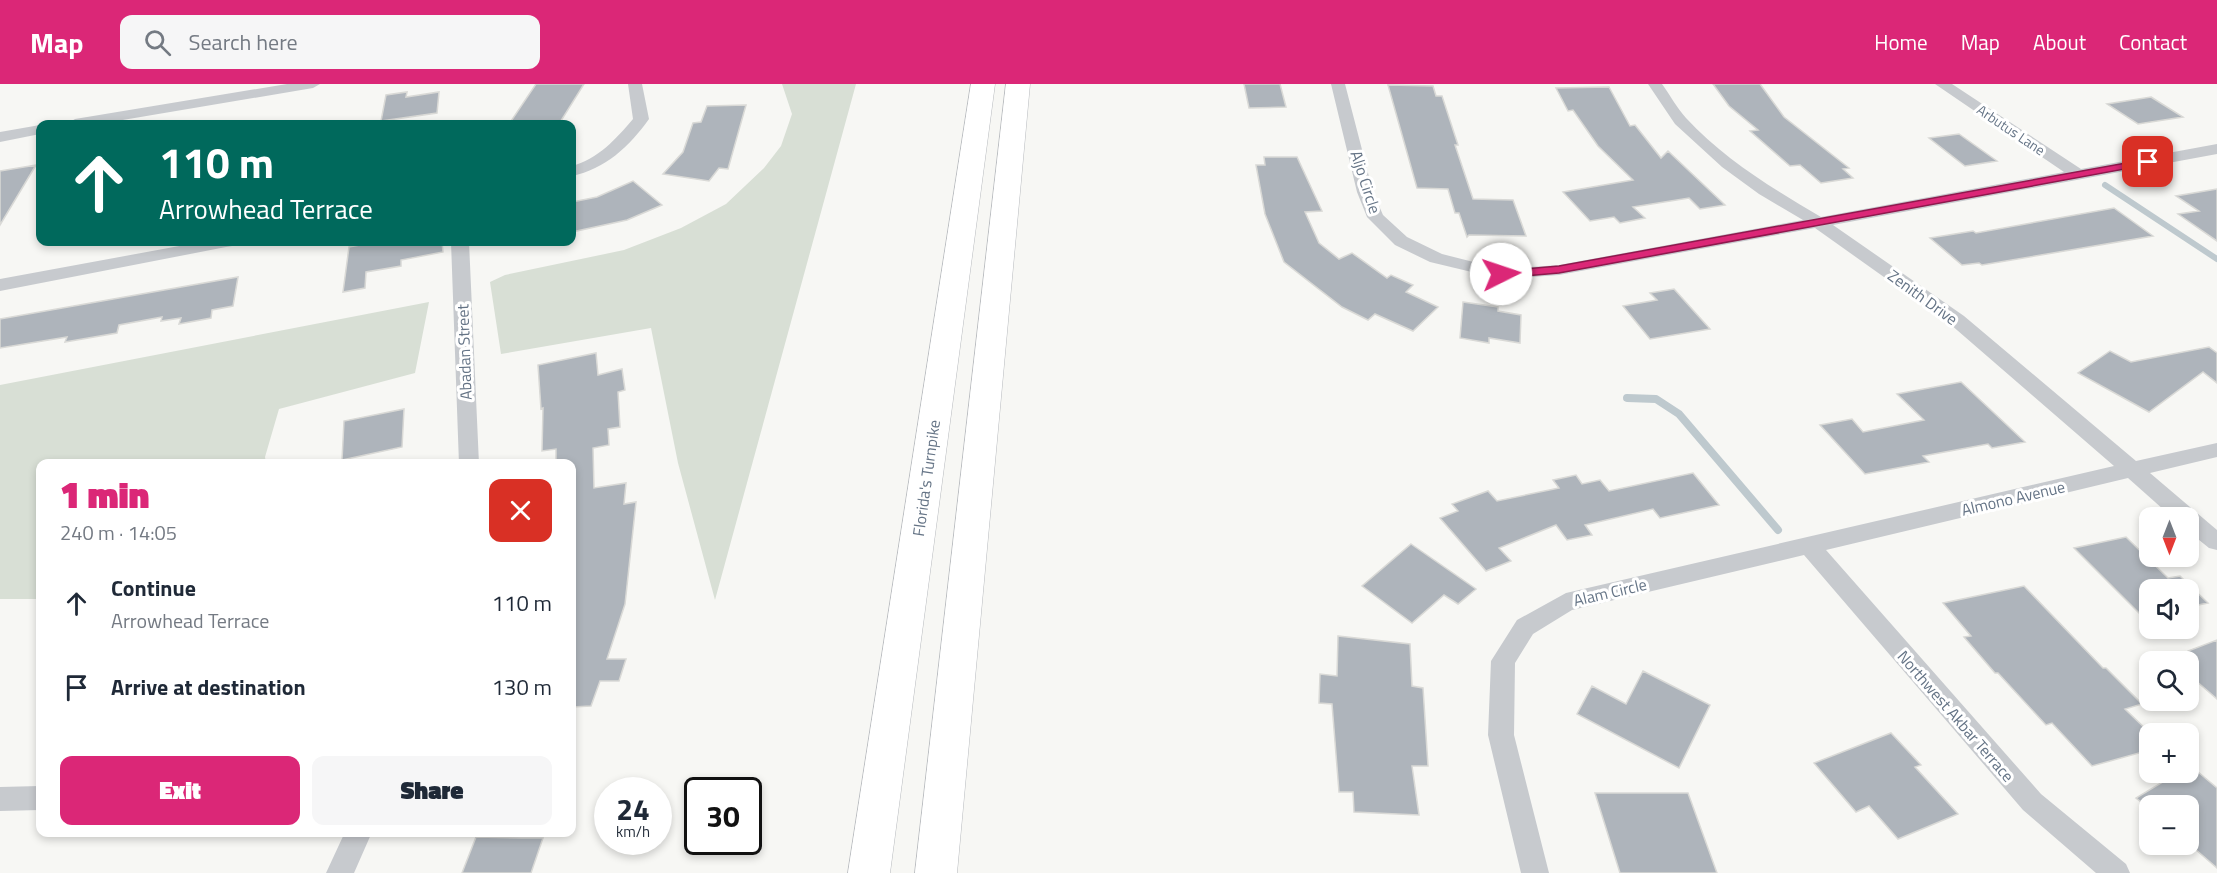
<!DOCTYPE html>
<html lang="en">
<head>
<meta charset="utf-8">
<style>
  :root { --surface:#fff; --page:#f6f6f7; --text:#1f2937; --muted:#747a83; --accent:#db2777 }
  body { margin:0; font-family:"Titillium Web",sans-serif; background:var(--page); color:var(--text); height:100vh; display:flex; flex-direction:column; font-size:22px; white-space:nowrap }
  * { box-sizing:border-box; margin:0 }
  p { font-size:20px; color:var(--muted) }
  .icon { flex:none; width:33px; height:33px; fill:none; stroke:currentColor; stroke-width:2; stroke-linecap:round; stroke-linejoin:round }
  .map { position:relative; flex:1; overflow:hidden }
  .details { position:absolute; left:36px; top:375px; width:540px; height:378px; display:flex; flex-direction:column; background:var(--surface); border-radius:12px; box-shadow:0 3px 9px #0003 }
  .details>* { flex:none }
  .top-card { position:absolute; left:36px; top:36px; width:540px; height:126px; border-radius:12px; box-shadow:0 3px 9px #0003; background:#00695c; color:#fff; overflow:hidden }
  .needle { width:39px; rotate:180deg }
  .buttons { position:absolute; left:2139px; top:423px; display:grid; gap:12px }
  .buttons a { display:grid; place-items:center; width:60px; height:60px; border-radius:12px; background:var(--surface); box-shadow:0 3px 9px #0003; font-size:30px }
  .speed { position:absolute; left:594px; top:693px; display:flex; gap:12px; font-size:30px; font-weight:700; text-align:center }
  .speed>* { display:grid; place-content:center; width:78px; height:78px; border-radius:50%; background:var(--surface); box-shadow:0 3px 9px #0003; line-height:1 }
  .speed small { font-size:15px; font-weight:400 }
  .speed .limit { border:3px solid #111; border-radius:9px; background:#fff; color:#111 }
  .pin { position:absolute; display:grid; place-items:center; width:51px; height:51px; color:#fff; margin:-26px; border-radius:12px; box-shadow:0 3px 9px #0006 }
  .me { position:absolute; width:66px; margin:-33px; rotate:86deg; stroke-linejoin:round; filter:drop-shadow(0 0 4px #0008) }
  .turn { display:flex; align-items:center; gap:21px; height:126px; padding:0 24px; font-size:27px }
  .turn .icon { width:78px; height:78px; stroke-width:2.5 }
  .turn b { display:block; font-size:42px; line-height:51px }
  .round { display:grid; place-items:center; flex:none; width:63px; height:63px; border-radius:12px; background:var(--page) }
  .overview { display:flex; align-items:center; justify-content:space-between; height:102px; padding:0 24px }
  h1 { font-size:36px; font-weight:800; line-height:45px; color:var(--accent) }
  .primary-button { display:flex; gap:12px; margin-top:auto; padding:12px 24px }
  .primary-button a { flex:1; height:69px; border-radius:12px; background:var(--accent); color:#fff; font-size:24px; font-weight:800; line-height:69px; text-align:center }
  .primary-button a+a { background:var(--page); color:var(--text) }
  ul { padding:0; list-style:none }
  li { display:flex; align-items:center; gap:18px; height:84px; padding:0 24px }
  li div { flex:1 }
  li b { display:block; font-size:22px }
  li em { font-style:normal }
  header { display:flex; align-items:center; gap:36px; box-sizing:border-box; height:84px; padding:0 30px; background:var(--accent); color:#fff }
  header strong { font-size:28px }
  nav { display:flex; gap:33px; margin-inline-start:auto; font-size:21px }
  .search { width:420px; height:54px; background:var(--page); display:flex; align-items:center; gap:15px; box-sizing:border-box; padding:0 21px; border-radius:12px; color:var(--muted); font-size:22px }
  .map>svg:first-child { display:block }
  .green { fill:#d8dfd5 }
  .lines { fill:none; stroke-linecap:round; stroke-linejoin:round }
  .stream-far1 { stroke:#bec9ce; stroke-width:6 }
  .stream { stroke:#bec9ce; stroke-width:8 }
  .building { fill:#aeb4bb; stroke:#d9d9d6; stroke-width:1.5 }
  .highway-casing { stroke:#b7babe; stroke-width:1 }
  .street { fill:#c7cace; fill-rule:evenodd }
  .highway { fill:#fff; fill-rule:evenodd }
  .route { fill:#db2777; stroke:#8e194d; stroke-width:1.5 }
  .labels { text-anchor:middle; stroke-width:6; stroke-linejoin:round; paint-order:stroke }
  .far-street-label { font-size:14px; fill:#657486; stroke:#fff }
  .street-label { font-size:16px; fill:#657486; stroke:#fff }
</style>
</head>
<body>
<header>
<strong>Map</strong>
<div class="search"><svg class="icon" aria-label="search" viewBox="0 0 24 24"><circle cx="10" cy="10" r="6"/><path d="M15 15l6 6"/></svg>Search here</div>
<nav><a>Home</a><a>Map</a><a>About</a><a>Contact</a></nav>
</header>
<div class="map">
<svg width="2217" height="789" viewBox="0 0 2217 789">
  <rect width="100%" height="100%" fill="#f7f7f4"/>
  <path class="green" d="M782,0h74l-141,516 -37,-137 -27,-135 -150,26 -11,-72 15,-7 119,-25 57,-22 45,-24 38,-36 17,-22 11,-32z
    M429,218l-14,71 -136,36 -14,48 1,6 -226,1v135h-40v-214z"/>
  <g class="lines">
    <path class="stream-far1" d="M2105,101l112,74"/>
    <path class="stream" d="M1627,314l29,1 23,15 99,116"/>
  </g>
  <path class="building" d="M536,0h48l-25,40h-50z
    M1244,0h36l6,23 -37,1z
    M1713,0h47l24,33 65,51 -6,1 10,9 -32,5 -21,-18 -10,1 -40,-35 8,-1 -29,-24z
    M1388,1l45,1 3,10h6l16,49h-3l18,54 40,1 13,36 -57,-1 -2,2 -8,-24h-4l-7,-24 -31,-1z
    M1609,3l21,39 5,-1 26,33 7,-7 57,54 -25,4 -11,-11 -56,9 12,11 -25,5 -6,-6 -24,4 -27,-29 70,-12 -35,-34 -25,-36 -5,1 -12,-23z
    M407,8l-1,5 33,-5 -2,21 -56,8 5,-26z
    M2151,13l32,20 -45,7 -31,-20z
    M746,21l-18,64 -9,-1 -10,13 -46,-7 20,-22 10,-29 8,-1 6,-16z
    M1959,50l38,27 -32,5 -36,-28z
    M1264,73h33l25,54 -17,1 14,31 20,16 13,-6 35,25 4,-3 22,10 -7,7 32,15 -25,24 -38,-17 -7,6 -26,-13 -58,-45 -19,-48 -9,-49h9z
    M36,81l-36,60v-54z
    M633,97l29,24 -35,15 -55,12v-30l25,-5z
    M2217,105v52l-39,-27 21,-3 -23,-15z
    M2114,124l39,28 -171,29 -3,-2 -17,2 -32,-27 43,-7 3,2z
    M376,158h66l1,10 -42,8v6l-35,6 -1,16 -22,4 6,-45z
    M238,193l-5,29 -21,4 -1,8 -32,6 2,-6 -20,3 1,-4 -43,8 -2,8 -52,9 2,-5 -67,11v-29z
    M1674,205l36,40 -60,10 -27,-33 34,-6 -7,-7z
    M1463,218l35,5v4l23,4 -1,28 -31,-5v5l-29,-5z
    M2209,263l8,6v30l-14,-11 -54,40 -71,-39 32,-22 21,11z
    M596,269l2,22 24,-6 3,21 -7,2 2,35 -12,2 1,16 -16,3 1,40 32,-5 -2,21 12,-2 -11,102 -18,55h19l-7,22h-19l-9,25 -19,1v-243h-16v-15l-14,2 1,-43 -2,1 -3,-44z
    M1961,298l64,60 -33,6 -4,-4 -65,12 6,6 -64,12 -45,-49 32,-6 11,13 61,-12 -27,-26z
    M404,325l-2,38 -60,13 2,-39z
    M1693,389l26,32 -59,13 -7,-9 -68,16 7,10 -25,5 -11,-15 -57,23 12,13 -25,10 -46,-53 18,-7 -6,-7 36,-13 9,10 62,-13 -6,-8 23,-5 6,9 18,-4 9,11z
    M2126,453l42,41 12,-2 28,27 -20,4v-17h-38v25l-8,1 -68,-68z
    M1411,460l65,45 -18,15 -14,-9 -32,28 -50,-37z
    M2024,502l79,82h3l36,36 -17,5 25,24v17l-58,16 -40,-43 -6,2 -48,-52h-3l-31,-36 7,-1 -28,-33z
    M1338,552l72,8 2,42 11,2 5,78h-16l7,49 -65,-3 -1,-20h-14l-7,-88 -13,-1 1,-29 17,2z
    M2217,556v59l-29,-25v-23z
    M1643,587l67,34 -31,63 -102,-54 15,-28 34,18z
    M1891,649l30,32 -6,2 43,47 -60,25 -29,-33 -13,6 -42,-49z
    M2191,682l26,22v80l-29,-25v-37h-38v3l-14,-11 43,-26h9z
    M1595,709h93l29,80h-97z
    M476,753l45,1h22l-12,35h-69z"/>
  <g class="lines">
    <g class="highway-casing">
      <path id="highway" d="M971,0h24l-105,789h-42z
        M1006,0h24l-73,789h-42z"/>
    </g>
    <path class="street" d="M287,0h33l-7,4 -214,36h-32l8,-5z
      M628,0h14l7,35c-20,28 -44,50 -77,57v-10c26,-7 44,-27 61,-47z
      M1331,0h14l28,108 10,23 24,22 35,17 59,15 58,-4 244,-45 -44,-26 -37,-27 -47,-43 -27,-40h14c8,11 15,24 24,34 38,41 87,71 135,99l243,-45 -129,-88h17l129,85 136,-25v10l-384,71 131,91 172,145 81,-18v14l-67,16 67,57v20l-8,-2 -21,-17v-13h-15l-45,-40 -302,72 215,244 85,70 4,9h-34l-73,-63 -219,-255 -232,55 -39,24 -18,29 -1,72 35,138h-28l-33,-138 3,-74 26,-41 49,-27 548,-127 -164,-142 -135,-96 -256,47 -58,4 -71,-17 -35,-17 -28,-28 -10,-25z
      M40,41v9l-40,8v-10z
      M201,158h34l-3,4 -6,1 -226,44v-12z
      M451,158h18l10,222h-20z
      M40,702v24l-40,1v-24z
      M345,748h27l-18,41h-28z"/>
    <use href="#highway" class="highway"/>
  </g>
  <path class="route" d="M2148,75l4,1v4l-593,109 -58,5 -5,-4 5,-3 58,-5z"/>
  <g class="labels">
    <g class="far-street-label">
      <text transform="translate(2011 46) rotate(34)" y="5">Arbutus Lane</text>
    </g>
    <g class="street-label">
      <text transform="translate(1366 98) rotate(72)" y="6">Aljo Circle</text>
      <text transform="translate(1923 213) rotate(36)" y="6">Zenith Drive</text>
      <text transform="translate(464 268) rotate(-92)" y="6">Abadan Street</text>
      <text transform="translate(926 394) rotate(-82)" y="6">Florida's Turnpike</text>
      <text transform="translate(2013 414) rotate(-13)" y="6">Almono Avenue</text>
      <text transform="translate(1610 508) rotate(-13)" y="6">Alam Circle</text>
      <text transform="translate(1956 632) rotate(49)" y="6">Northwest Akbar Terrace</text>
    </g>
  </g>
</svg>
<div class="buttons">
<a><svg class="needle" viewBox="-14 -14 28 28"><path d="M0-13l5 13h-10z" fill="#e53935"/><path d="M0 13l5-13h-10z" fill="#747a83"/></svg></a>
<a><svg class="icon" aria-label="sound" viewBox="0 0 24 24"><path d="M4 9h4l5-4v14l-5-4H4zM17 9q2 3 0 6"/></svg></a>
<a><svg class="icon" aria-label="search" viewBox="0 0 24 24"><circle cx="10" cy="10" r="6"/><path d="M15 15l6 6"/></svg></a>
<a>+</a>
<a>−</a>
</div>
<div class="speed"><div>24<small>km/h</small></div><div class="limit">30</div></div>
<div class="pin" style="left:2148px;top:78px;background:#d93025"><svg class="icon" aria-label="arrive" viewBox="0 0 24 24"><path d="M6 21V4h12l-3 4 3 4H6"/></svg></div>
<svg class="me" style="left:1501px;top:190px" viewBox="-20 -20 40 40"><circle r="19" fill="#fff"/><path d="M0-13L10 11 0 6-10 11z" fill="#db2777"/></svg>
<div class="top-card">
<div class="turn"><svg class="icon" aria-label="ahead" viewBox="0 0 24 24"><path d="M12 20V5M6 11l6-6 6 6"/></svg><div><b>110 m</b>Arrowhead Terrace</div></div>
</div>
<section class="details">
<div class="overview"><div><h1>1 min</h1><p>240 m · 14:05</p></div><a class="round" style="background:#d93025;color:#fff"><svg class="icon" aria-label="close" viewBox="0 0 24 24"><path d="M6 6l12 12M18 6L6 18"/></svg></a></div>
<ul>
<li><svg class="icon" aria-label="ahead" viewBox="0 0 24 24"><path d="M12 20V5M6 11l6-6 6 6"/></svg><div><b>Continue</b><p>Arrowhead Terrace</p></div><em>110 m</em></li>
<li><svg class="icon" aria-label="arrive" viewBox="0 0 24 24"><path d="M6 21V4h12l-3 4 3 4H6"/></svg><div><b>Arrive at destination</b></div><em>130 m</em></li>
</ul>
<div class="primary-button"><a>Exit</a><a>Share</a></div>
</section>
</div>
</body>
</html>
